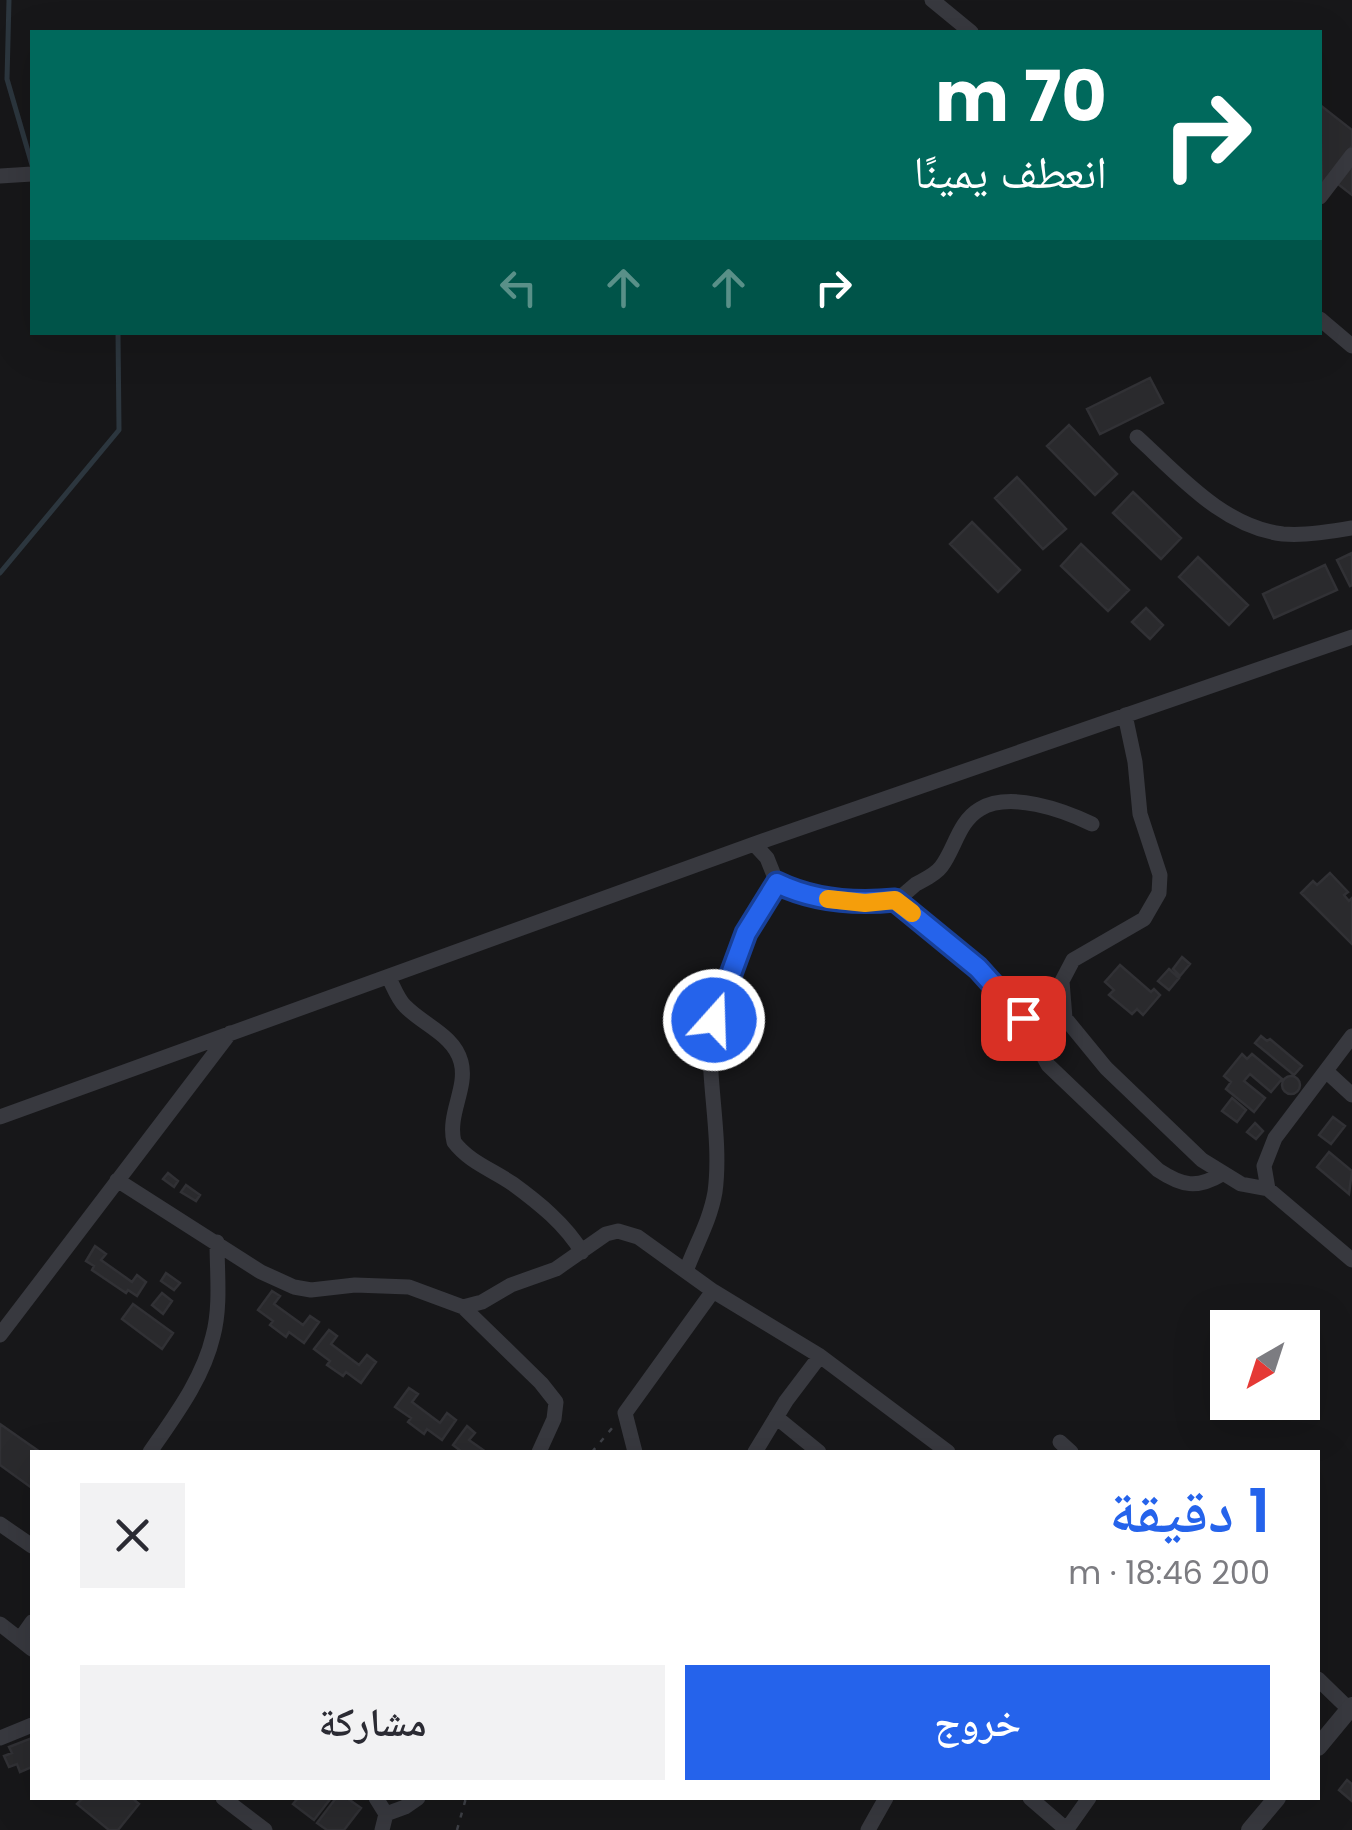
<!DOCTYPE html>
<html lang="ar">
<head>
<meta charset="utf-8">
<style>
  :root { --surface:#fff; --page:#f2f2f3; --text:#2b2b33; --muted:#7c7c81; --accent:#2563eb }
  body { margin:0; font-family:Poppins,"Noto Naskh Arabic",sans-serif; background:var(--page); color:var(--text); direction:rtl; height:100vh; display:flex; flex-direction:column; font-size:38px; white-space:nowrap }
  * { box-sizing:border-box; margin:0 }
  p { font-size:32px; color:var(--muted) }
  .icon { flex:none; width:55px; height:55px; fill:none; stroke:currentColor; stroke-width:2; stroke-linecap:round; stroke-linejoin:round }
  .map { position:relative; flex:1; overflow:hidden; direction:ltr }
  .drawer { position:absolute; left:30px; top:1450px; width:1290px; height:350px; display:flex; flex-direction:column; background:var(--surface); border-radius:0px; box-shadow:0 10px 40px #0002; direction:rtl }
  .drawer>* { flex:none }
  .top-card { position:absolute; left:30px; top:30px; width:1292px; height:305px; border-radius:0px; box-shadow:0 10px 40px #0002; direction:rtl; background:#00695c; color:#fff; overflow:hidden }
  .needle { width:65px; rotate:219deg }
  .buttons { position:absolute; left:1210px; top:1310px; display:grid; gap:20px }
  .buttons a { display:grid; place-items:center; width:110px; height:110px; border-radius:0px; background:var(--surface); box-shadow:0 10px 40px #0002; font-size:50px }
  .pin { position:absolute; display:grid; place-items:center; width:85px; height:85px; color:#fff; margin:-42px; border-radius:20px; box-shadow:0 5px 15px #0006 }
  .me { position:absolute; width:110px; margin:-55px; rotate:20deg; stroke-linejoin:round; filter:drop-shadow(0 0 8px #0008) }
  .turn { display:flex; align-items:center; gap:35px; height:210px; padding:0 50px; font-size:45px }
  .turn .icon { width:130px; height:130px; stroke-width:2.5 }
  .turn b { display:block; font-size:70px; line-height:85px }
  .lanes { display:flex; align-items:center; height:95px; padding:0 50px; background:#0003; justify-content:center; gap:50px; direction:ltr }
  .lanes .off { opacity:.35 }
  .round { display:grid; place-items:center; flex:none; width:105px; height:105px; border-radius:0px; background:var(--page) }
  .overview { display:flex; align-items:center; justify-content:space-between; height:170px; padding:0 50px }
  h1 { font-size:60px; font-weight:600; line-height:75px; color:var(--accent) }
  .action { display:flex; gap:20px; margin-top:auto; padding:20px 50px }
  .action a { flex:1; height:115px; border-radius:0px; background:var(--accent); color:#fff; font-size:40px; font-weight:600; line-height:115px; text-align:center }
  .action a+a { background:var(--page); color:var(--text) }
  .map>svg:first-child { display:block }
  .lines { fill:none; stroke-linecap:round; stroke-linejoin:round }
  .stream { stroke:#2c363e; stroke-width:5 }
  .building { fill:#2a2a2d; stroke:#313135; stroke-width:2.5 }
  .path { stroke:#3e4046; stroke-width:2.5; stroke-dasharray:5 8; stroke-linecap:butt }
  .minor { stroke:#38393f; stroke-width:15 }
  .tertiary { stroke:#38393f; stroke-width:18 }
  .route-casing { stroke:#184099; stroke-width:25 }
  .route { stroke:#2563eb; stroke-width:18 }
  .slow { stroke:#f59e0b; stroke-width:18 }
</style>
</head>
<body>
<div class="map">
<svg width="1352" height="1830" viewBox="0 0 1352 1830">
  <rect width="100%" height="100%" fill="#171719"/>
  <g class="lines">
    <path class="stream" d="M9,0l-2,79 25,86
      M0,573l119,-143 -1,-98"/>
  </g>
  <path class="building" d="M1320,105l32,25v16l-30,38z
    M1352,166v29l-14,-11z
    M1150,378l13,25 -63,31 -13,-25z
    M1069,425l48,49 -22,21 -48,-49z
    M1017,477l49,52 -23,20 -48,-51z
    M1133,492l48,46 -20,21 -48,-46z
    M972,522l48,48 -22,22 -48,-48z
    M1081,544l48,46 -21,21 -47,-45z
    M1352,553v32l-2,1 -13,-26z
    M1198,557l50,48 -19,20 -50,-48z
    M1325,565l12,25 -63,28 -11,-24z
    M1146,608l17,17 -13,14 -18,-17z
    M1330,873l18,19 -4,3 5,6 3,-3v46l-51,-51 12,-12 4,4z
    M1182,957l8,7 -10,12 -7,-7z
    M1120,965l31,27 3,-3 6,6 -17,20 -6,-6 -5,5 -23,-19 5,-5 -9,-8z
    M1169,969l10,9 -10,12 -11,-9z
    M1261,1036l6,5 3,-2 32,27 -8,9 -39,-32z
    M1242,1054l5,5 5,-5 30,25 -11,13 -21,-18 -6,7 21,17 -11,14 -28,-23 5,-7 -7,-6z
    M1282 1085a9 9 0 1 1 18 0a9 9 0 1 1-18 0Z
    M1232,1098l14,12 -9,12 -15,-11z
    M1333,1117l12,9 -14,18 -12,-9z
    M1255,1123l8,8 -7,8 -9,-7z
    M1329,1152l23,19 -3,23 -32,-27z
    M168,1173l10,8 -4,6 -11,-8z
    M186,1185l14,10 -4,6 -15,-9z
    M95,1246l11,8 -5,6 31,22 5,-7 9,7 -9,14 -9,-6 -2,3 -34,-23 2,-4 -8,-5z
    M166,1273l14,10 -6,7 -13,-9z
    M272,1291l8,5 -6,8 29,21 7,-9 9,6 -15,21 -15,-11 -3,5 -16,-12 3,-4 -15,-11z
    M162,1293l10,8 -9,13 -11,-9z
    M133,1304l40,29 -11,16 -40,-30z
    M329,1330l8,6 -6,8 28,21 8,-10 9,7 -15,21 -15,-11 -3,4 -16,-11 3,-4 -16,-12z
    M409,1388l9,6 -6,8 28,21 7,-10 9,7 -14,20 -15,-11 -3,5 -16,-12 3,-4 -16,-11z
    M0,1424l40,28h-8v36l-32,-23z
    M467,1426l8,7 -6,7 17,12h-24l-9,-7z
    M32,1738v29l-12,5 -3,-8 -8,3 -5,-11 8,-3 -3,-6z
    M1347,1780l5,4v17l-13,-11z
    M83,1798h49l7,6 -21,26h-9l-32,-26z
    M298,1798h33l-17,22 -21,-16z
    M336,1798h11l14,10 -17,22h-17l-10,-7z"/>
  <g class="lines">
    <path class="path" d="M592,1452l21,-25
      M457,1830l9,-32"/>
    <path class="minor" d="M932,0l39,32
      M0,176l32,-2
      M1320,197l32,-42
      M1320,319l32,27
      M1137,437c42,38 86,90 146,97 22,2 47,-2 69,-6
      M1125,715l10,47 5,52 20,61 -1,18 -15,26 -71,41 -11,21 3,37 41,50 96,92 39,24 27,5 84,71
      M777,883c27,13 92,30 121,16 6,-4 12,-10 18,-15 9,-5 19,-9 25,-17 14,-18 17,-45 39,-58 30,-18 83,1 112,15
      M895,900l93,77 35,41 25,47 110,105c24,16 39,19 64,4
      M389,978c5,10 9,21 16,28 18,19 49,29 56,56 7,26 -14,52 -7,80 15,20 39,28 59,42 26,19 52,40 69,68
      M1326,1071l26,24
      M0,1117l754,-273 598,-207
      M117,1180l144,92 33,15 17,3 44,-5 54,2 54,20 19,-5 29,-17 45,-16 50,-35 12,-3 20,6 75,54 107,65 128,96
      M1268,1189l-4,-23 11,-28 77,-102
      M686,1271c10,-27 24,-50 29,-79 6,-45 -4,-94 -5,-139 -1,-53 38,-126 67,-170l-10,-25 -13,-14
      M463,1307l78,76 15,19 -2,17 -15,33
      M0,1335l230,-302
      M776,1417l43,35
      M1060,1442l11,10
      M150,1452c24,-35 53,-73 63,-116 8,-30 4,-63 4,-94
      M635,1452l-10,-39 88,-122
      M755,1452l31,-51 34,-45
      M0,1524l32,22
      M0,1624l32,25
      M20,1639l12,-17
      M1318,1679l31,30
      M0,1738l32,-13
      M223,1798l42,32
      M376,1798l10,16 -4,16
      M1030,1798l37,32
      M386,1814l19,-7 13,-9
      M1067,1829l22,-31
      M868,1830l18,-32"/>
    <path class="tertiary" d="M1318,1747l34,-41
      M1250,1830l27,-32"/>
  </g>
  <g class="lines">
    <g class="route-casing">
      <path id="route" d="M714,1020l32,-87 31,-50c37,18 78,21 118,17l83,68 45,50"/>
    </g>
    <use href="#route" class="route"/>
    <path class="slow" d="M828,899l37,4 30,-3 17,13"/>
  </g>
</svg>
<div class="buttons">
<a><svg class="needle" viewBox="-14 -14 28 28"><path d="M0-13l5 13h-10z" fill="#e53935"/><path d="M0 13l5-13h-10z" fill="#7c7c81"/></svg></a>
</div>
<div class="pin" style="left:1023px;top:1018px;background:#d93025"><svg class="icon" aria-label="arrive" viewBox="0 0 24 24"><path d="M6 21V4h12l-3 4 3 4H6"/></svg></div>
<svg class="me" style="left:714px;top:1020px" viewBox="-20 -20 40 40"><circle r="17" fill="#2563eb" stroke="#fff" stroke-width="3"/><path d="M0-11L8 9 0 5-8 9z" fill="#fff"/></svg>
<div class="top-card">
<div class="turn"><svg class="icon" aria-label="right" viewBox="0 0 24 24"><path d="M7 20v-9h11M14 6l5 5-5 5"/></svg><div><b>70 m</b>انعطف يمينًا</div></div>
<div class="lanes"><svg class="icon off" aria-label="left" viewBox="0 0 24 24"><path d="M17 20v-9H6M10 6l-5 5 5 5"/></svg><svg class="icon off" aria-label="ahead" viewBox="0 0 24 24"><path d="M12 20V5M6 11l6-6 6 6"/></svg><svg class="icon off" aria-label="ahead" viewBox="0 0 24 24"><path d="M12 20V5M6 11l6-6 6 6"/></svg><svg class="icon" aria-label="right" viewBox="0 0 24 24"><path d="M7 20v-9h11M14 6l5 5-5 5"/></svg></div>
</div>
<section class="drawer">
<div class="overview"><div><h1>1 دقيقة</h1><p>200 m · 18:46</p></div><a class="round"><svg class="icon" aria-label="close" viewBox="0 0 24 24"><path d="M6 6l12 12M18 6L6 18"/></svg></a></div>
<div class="action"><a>خروج</a><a>مشاركة</a></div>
</section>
</div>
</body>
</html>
